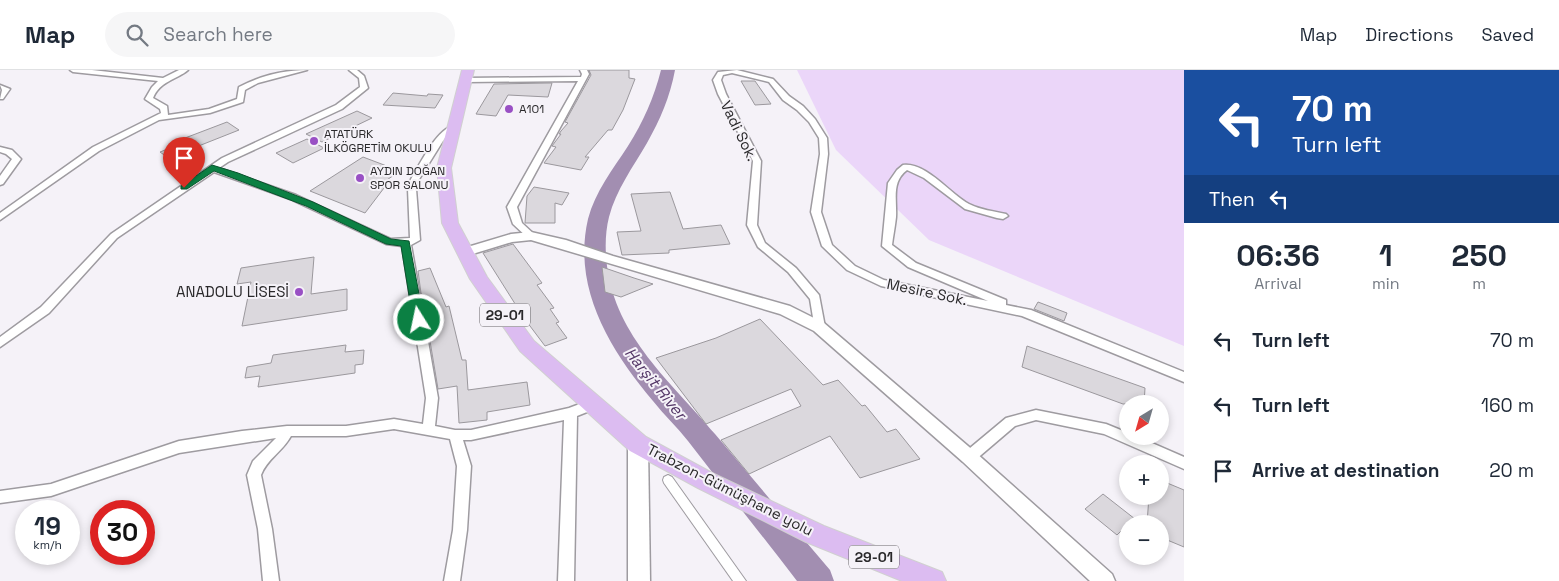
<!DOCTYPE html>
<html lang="en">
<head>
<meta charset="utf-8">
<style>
  :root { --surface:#fff; --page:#f6f6f7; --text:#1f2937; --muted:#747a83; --line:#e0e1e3 }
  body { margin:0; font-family:"Space Grotesk",sans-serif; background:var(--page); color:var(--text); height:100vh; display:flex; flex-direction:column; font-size:19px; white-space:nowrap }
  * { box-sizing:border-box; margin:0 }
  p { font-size:16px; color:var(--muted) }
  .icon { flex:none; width:28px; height:28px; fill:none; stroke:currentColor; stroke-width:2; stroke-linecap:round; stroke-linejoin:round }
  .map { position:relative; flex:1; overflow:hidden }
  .sheet { display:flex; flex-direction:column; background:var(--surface); width:375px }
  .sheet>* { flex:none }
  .guide { background:#1a4fa0; color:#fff; overflow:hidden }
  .needle { width:32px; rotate:217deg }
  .controls { position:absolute; left:1119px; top:325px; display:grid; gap:10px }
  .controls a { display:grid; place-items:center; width:50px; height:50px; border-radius:50%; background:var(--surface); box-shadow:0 2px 8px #0003; font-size:25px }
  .speed { position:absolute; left:15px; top:430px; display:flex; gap:10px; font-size:25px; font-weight:700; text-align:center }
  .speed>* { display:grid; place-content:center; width:65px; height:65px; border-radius:50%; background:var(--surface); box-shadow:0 2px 8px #0003; line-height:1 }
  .speed small { font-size:12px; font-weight:400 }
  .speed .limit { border:8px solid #d22; background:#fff; color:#111 }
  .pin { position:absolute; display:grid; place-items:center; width:42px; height:42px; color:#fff; margin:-51px -21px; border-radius:50% 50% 50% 0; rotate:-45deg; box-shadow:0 0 5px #0007 }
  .pin .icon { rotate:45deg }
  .me { position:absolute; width:55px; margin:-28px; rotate:350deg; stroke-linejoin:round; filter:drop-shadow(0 0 4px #0008) }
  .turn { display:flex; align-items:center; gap:18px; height:105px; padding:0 25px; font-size:22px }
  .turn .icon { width:65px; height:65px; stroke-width:2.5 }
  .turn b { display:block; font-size:35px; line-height:42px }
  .then { display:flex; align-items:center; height:48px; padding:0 25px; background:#0003; gap:10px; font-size:19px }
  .eta { display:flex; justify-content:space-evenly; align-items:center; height:85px; text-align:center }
  .eta b { font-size:30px; font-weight:700; line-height:35px }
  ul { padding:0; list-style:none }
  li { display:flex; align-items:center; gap:15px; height:65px; padding:0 25px }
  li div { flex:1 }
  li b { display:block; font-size:19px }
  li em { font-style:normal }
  header { display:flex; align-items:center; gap:30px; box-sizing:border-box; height:70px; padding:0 25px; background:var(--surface); border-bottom:1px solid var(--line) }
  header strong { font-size:24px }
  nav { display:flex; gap:28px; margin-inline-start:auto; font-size:18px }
  .search { width:350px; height:45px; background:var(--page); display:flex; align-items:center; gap:12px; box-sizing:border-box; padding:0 18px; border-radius:28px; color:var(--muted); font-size:19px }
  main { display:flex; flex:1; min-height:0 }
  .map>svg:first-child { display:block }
  .green { fill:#ebd6f9 }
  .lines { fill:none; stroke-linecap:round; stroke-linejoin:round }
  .river { fill:#a28eb1; fill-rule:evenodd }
  .building { fill:#dbd8dd; stroke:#9b989d }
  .pedestrian-casing { stroke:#9e9ba0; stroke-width:2 }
  .minor-casing { stroke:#9e9ba0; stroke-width:3 }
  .tertiary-casing { stroke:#9e9ba0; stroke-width:3 }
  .secondary-casing { stroke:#9e9ba0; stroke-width:3 }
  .primary-casing { stroke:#d0d0d0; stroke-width:2 }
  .pedestrian { fill:#fff; fill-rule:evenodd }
  .minor { fill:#fff; fill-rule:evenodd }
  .tertiary { fill:#fff; fill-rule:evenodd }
  .secondary { fill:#fff; fill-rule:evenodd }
  .primary { fill:#dcbcf1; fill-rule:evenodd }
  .route { fill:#0b8043; stroke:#07532c }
  .poi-dot { fill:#9950c4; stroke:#f5f2f8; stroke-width:2 }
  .labels { text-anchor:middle; stroke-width:4; stroke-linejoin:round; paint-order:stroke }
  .far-poi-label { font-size:12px; fill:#2a292b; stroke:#f5f2f8; text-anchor:start }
  .shield { fill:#f5f2f8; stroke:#676568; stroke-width:1 }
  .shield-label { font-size:14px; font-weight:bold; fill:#2a292b }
  .street-label { font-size:15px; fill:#2a292b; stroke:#f5f2f8 }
  .poi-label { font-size:15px; fill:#2a292b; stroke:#f5f2f8; text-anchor:end }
  .water-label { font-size:16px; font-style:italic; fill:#533666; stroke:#f5f2f8 }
</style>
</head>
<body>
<header>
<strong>Map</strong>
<div class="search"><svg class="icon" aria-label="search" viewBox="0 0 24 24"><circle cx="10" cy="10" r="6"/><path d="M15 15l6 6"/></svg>Search here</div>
<nav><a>Map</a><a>Directions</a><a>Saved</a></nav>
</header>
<main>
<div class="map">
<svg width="1184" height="511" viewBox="0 0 1184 511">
  <rect width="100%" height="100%" fill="#f5f2f8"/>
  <path class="green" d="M797,0h387v276l-255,-106 -93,-90z"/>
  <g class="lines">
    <path class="river" d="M661,0h14c-5,27 -15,50 -28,73 -14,24 -31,47 -38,74 -4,16 -4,33 -2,49 9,71 64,116 108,168 38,45 76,90 115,136l4,11h-37c-36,-47 -73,-93 -109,-140 -11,-14 -24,-26 -35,-40 -43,-51 -81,-113 -65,-182 7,-27 25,-50 40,-73 15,-24 26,-48 33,-76z"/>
  </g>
  <path class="building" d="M589,0h40v8l6,1 -12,31 -11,20h-4l-23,27h4l-8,13 -37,-7 12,-16 -4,-1 9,-12h-2l2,-3 7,-8 -3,-1 26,-47z
    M741,11h14l16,23 -16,1z
    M549,13h3l-4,14 -40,-2 -12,21 -20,-2 18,-30z
    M393,23l34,3 1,-2 15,1 -8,13 -52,-3z
    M357,41l15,7 -50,24 -16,-8z
    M227,52l12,8 -43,17 6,4 -28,11 -14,-10 28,-11 -3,-3z
    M307,69l17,9 -31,15 -17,-10z
    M363,87l37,14 -22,15 6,2 -19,25 -55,-22z
    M534,117l35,6 -7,12 -7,-2v20h-30l2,-27z
    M670,122l13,37 38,-4 9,19 -61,6v3l-47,2 -5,-23 24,-1 -10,-37z
    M513,174l29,39 -5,2 17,23 -4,1 9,13 -3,1 11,15 -22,8 -21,-28 -41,-65z
    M314,187l-3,37 36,-5v21l-105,16 9,-44 -14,2 4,-16z
    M602,197l32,11 19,6 -32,13 -16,-5z
    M430,198l16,39 3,-1 13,54h4l2,30 59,-8 3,23 -43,7v8l-28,3 -2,-37 -19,3 -13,-78h3l-7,-18 -3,-22z
    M1038,232l29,11 -3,8 -30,-12z
    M760,249l63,66 15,-5 24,26 3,-1 22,27 9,-3 24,30 -60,19 -30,-42 -81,38 -28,-34 80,-34 -10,-17 -85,35 -50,-66 60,-20z
    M346,275l-1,7 19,-2 -1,14 -8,1v8l-97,14 2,-11 -15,2 2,-11 24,-4 2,-8z
    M1027,276l118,42 -1,16h-21l-101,-37z
    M1160,410l24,10v57l-24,-10v-13h-13l2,-28h11z
    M1103,424l32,25 -7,5 -11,11 -32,-26z"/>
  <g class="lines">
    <g class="pedestrian-casing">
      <path id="pedestrian" d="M668,405l4,2 74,104h-13l-69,-98 -1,-3 1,-3z"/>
    </g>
    <g class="minor-casing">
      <path id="minor" d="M70,0h22l71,8 16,-8h9c-12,10 -28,11 -35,28l14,8 1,9 41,-6 28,-10 2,-12c21,-11 45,-17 68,-17l-49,13 -13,7 -2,12 -33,11 -51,7 -60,31 -99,69v-7l93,-66 68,-34 -1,-4 -15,-10 7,-12 6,-6 -85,-9z
        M349,0h8l7,6 4,12 -26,21 -114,53 -9,6 77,27 95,44 19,-1 -2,-49 2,-8c9,-15 29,-58 48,-56v4l-12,7 -28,45 -2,8 4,51 -9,5 27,153 -3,28 20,4h16l98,-22 24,-9 4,1 2,4 -2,4 -20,8 -3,165h-16l6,-161 -93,20h-8l8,26 -4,64 -7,51h-16l9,-51 4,-64 -7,-27 -56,-10 -48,7h-55c-8,15 -24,23 -30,39l11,54 7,52h-16l-5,-52 -11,-54 6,-14 23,-23 -97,15 -128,43 -51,7v-12l51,-7 128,-43 63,-10 45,-5h59l48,-7 29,5 3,-26 -24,-152 -16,-2 -96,-45 -76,-27 -97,66 -68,75 -49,34v-10l41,-30 70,-73 111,-76 114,-53 24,-18 -1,-9z
        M580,0h7l2,4 -72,133 5,16 14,13 -2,2h-6l-15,-14 -6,-17 71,-126 -112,1 -4,-2 4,-2 115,-1 1,-3z
        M737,0l36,9 16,17 14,10 12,13 12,19 1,16 -7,58 11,33 23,21 29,14 104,21 -80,-34 -26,-21 6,-63 9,-13 6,-5c23,-3 47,29 66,39 12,6 24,7 37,10l2,2 -5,3 -6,-1 -32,-9 -41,-31 -17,-8c-16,12 -10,30 -11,47 -1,10 -3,19 -4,28l24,18 90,37v5l25,5 153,62v10l-162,-66 -141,-30 -34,-16 -25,-24 -11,-34 9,-58 -1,-16 -10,-16 -12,-12 -14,-10 -14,-18 -37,-9 -9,2 -2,5 5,14 35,67 -4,64 8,18 31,25 23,27 6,32 -2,3h-8l-5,-31 -22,-27 -30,-25 -11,-22 6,-64 -35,-67 -5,-14 5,-8z
        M0,15l10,4 -7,10h-3l2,-9z
        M0,77l12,3 9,9 -18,25 -3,1v-9l12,-17 -6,-5 -6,-2z
        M1036,340l70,14 22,9v3h8l48,21v12l-80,-35 -68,-14 -21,6 -41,35 -5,2 -5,-2 -2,-4 2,-4 42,-35z"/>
    </g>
    <g class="tertiary-casing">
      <path id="tertiary" d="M531,162l35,8 47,16 177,50 34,17 151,129 137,122 3,7h-25l-127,-119 -149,-131 -34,-17 -249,-74 -19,2 -46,14 -7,-4 2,-3 50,-15z"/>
    </g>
    <g class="secondary-casing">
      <path id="secondary" d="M638,366l7,2 3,6 2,137h-22v-137l3,-6z"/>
    </g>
    <g class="primary-casing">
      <path id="primary" d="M462,0h12l-23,98 7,55 29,54 47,64 112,96 68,37 110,52 118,46 4,9h-44l-96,-39 -108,-54 -68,-37 -110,-100 -50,-72 -28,-56 -5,-55z"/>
    </g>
    <use href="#pedestrian" class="pedestrian"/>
    <use href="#minor" class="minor"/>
    <use href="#tertiary" class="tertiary"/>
    <use href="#secondary" class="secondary"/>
    <use href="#primary" class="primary"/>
  </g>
  <path class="route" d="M212,95l26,8 75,29 78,37 18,2 15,79 -1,3 -4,1 -6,-4 -12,-74 -15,-2 -80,-38 -92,-35 -27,18h-6v-3z"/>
  <g class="poi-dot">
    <circle cx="509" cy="39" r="5"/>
    <circle cx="314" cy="71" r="5"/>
    <circle cx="360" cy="108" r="5"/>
    <circle cx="299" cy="222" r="5"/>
  </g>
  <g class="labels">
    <g class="far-poi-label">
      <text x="519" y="43">A101</text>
      <text x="324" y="68">ATATÜRK<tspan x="324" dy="14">İLKÖGRETİM OKULU</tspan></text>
      <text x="370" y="105">AYDIN DOĞAN<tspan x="370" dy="14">SPOR SALONU</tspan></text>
    </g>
    <g class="shield">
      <rect x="480" y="233.5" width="50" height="23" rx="4"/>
      <rect x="849" y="475.5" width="50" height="23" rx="4"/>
    </g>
    <g class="shield-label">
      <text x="505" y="250">29-01</text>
      <text x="874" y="492">29-01</text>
    </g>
    <g class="street-label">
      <text transform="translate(739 61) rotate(64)" y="5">Vadi Sok.</text>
      <text transform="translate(927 222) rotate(12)" y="5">Mesire Sok.</text>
      <text transform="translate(730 420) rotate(27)" y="5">Trabzon-Gümüşhane yolu</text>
    </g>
    <g class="poi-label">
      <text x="289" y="227">ANADOLU LİSESİ</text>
    </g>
    <g class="water-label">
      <text transform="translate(656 313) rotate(51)" y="6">Harşit River</text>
    </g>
  </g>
</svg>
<div class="controls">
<a><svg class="needle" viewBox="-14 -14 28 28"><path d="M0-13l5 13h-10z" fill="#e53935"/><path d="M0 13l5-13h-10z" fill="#747a83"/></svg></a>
<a>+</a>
<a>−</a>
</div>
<div class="speed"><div>19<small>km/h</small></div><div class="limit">30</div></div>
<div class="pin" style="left:184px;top:118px;background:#d93025"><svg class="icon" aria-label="arrive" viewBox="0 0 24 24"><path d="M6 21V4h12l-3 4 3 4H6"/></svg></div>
<svg class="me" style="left:419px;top:250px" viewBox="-20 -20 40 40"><circle r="17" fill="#0b8043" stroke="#fff" stroke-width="3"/><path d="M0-11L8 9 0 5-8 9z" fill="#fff"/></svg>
</div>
<section class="sheet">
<div class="guide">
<div class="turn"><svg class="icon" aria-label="left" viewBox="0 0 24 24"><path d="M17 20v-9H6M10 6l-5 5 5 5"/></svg><div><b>70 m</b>Turn left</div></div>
<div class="then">Then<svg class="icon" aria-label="left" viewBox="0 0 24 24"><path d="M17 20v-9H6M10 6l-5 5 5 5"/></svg></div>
</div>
<div class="eta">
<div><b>06:36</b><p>Arrival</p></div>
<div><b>1</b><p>min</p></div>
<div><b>250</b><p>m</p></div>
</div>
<ul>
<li><svg class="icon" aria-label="left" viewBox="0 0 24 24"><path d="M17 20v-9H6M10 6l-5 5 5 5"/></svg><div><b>Turn left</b></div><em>70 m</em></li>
<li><svg class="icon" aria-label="left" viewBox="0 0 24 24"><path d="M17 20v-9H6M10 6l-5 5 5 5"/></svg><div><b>Turn left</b></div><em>160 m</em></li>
<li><svg class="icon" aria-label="arrive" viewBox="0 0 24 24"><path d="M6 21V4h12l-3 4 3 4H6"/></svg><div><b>Arrive at destination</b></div><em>20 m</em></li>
</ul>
</section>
</main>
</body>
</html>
